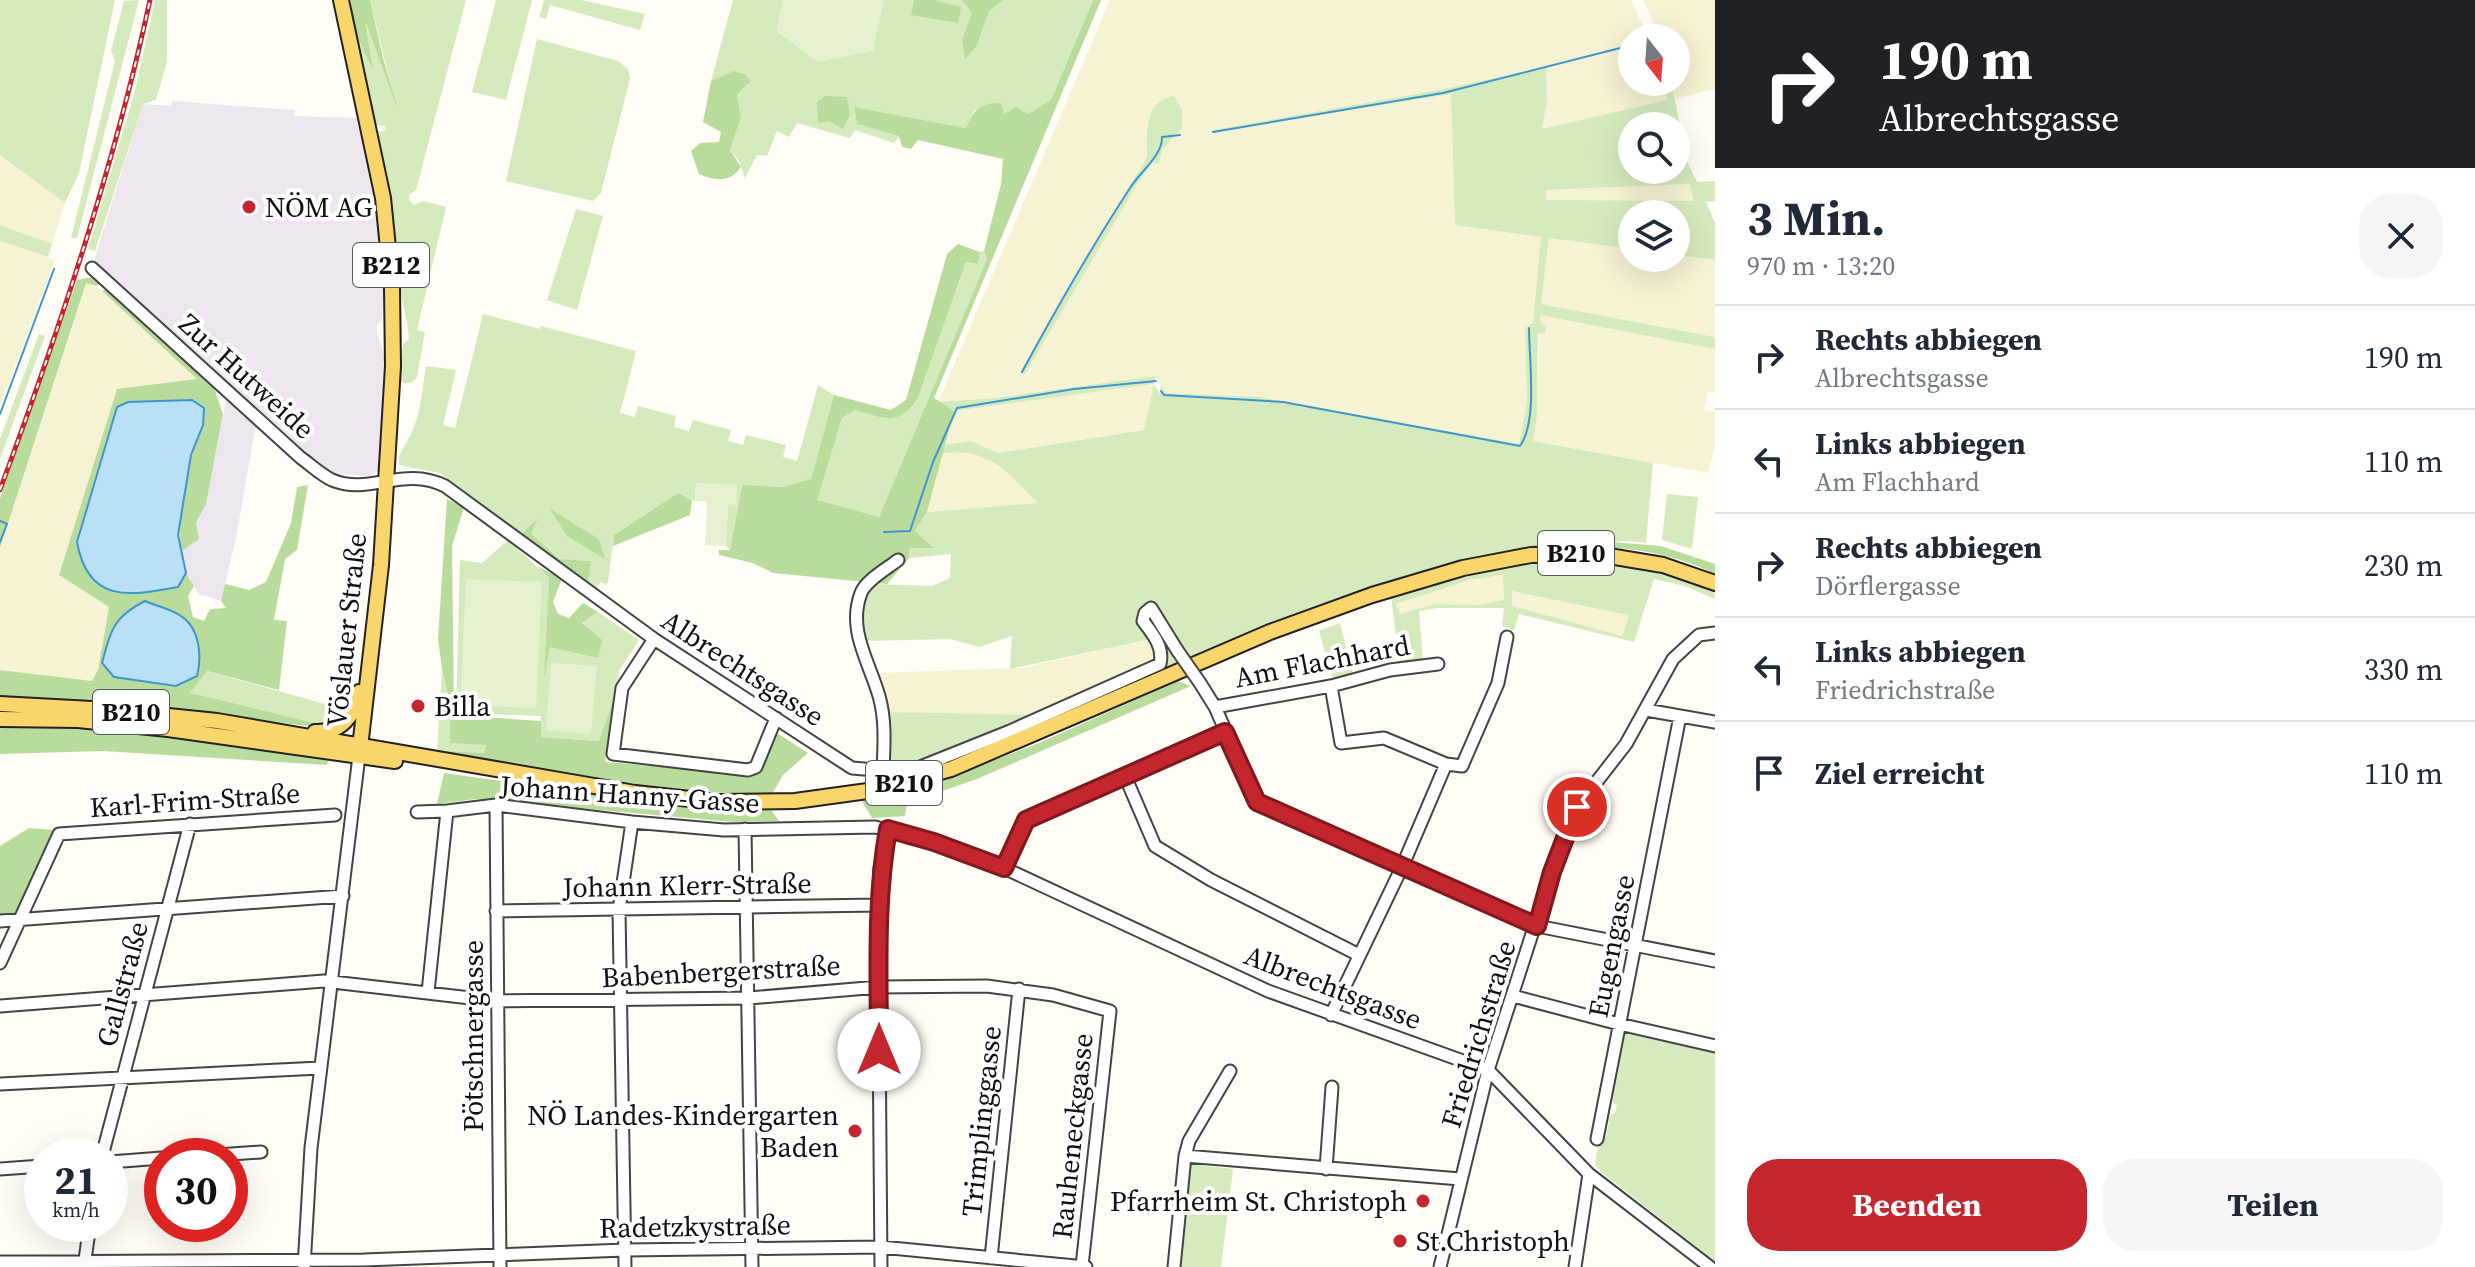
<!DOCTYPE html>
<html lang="de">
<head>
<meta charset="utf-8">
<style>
  :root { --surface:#fff; --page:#f6f6f7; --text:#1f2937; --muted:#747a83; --line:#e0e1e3; --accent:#c4262e }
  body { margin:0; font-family:"Source Serif 4",serif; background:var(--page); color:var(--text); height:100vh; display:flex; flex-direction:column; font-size:30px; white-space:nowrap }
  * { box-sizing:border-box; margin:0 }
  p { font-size:26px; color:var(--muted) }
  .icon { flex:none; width:44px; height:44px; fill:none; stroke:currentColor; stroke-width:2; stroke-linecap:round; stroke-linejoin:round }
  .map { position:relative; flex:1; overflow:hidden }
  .panel { display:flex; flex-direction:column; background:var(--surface); width:760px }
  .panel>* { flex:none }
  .guide { background:#202124; color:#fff; overflow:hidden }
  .needle { width:52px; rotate:163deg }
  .fabs { position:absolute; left:1618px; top:24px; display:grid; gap:16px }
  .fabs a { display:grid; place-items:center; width:72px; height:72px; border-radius:50%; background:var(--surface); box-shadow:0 8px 32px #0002; font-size:40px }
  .speed { position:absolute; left:24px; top:1138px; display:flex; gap:16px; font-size:40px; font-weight:700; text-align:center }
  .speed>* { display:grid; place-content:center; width:104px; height:104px; border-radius:50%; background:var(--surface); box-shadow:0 8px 32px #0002; line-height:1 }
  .speed small { font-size:20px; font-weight:400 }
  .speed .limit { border:12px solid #d22; background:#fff; color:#111 }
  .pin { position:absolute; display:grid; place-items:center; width:68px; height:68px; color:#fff; margin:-34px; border:4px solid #fff; border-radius:50%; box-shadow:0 2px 8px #0007 }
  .me { position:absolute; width:88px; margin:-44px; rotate:0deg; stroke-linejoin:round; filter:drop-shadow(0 0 6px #0008) }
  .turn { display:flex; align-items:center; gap:28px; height:168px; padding:0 32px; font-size:36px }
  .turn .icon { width:104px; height:104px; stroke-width:2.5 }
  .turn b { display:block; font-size:56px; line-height:68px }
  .round { display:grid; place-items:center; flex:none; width:84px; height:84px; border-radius:32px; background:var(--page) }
  .headline { display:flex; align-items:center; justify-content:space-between; height:136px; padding:0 32px }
  h1 { font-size:48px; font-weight:700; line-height:60px }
  .primary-button { display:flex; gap:16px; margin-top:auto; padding:16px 32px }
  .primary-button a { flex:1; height:92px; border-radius:32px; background:var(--accent); color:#fff; font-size:32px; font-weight:700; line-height:92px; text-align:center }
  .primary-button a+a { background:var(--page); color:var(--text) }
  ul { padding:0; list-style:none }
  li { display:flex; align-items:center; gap:24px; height:104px; padding:0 32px; border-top:2px solid var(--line) }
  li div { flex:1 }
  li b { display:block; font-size:30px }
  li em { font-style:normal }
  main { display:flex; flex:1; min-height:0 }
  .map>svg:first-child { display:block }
  .industrial { fill:#eee6ef }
  .farmland { fill:#f6f3d4; fill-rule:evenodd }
  .green { fill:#d5ebbd; fill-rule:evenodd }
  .forest { fill:#b9dc9c }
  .pitch { fill:#e6f2cf }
  .water { fill:#b9e0f7; stroke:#3f96cf; stroke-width:2 }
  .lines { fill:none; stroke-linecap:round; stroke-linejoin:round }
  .stream { stroke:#3f96cf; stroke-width:2 }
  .minor-casing { stroke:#444; stroke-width:15 }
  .major-casing { stroke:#222; stroke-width:18 }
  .minor { stroke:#fff; stroke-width:11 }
  .major { stroke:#f9d66b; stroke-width:14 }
  .rail-casing { stroke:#c4262e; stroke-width:5 }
  .rail { stroke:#fff; stroke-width:2; stroke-dasharray:6; stroke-linecap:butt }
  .minor-bridge-casing { stroke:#444; stroke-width:15; stroke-linecap:butt }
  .minor-bridge { stroke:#fff; stroke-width:11 }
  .route-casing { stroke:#7f191e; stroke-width:20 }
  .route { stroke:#c4262e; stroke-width:14 }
  .poi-dot { fill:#c4262e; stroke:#fff; stroke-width:3 }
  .labels { text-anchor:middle; stroke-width:8; stroke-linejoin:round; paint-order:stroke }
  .shield { fill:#fff; stroke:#585858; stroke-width:2 }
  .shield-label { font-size:26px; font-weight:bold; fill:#111 }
  .poi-label { font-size:28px; fill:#111; stroke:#fff; text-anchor:start }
  .street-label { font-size:28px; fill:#111; stroke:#fff }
</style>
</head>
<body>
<main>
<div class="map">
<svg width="1715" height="1267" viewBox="0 0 1715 1267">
  <rect width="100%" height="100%" fill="#fffdf5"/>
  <path class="industrial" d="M172,101l123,9 -1,6 64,2 16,76 5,43 5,52 -2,31 -5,4v10l8,24 -7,113 -8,5 -38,-3 -21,-15 -53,-46 -22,126 -15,63 -22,-7 -13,-21 -4,-22 17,-12 -3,-17 10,-19 23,-118 -136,-122 50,-159 29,2z"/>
  <path class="farmland" d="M1110,0h521l17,38h-16v44h31l5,18 -126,30 5,-29 -2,-34 -107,23 -226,40 1,3 238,-39 4,131 86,12 -8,86 -8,5 2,74 -8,43 -260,-47 -93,-5 -11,-17 -161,22 -56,4zM1165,98l17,30 -20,22 -3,13 -6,-2 -11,15 -121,197 126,-216 -1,-31 7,-17z
    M1643,0h72v89l-40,10 -4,-17h5v-44h-15z
    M0,155l65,48 -13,41 -52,-19z
    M1690,184l5,17h-149v-11z
    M1549,238l83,11v9h44v-3l39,5v77l-174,-33z
    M0,241l55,19 -55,147z
    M86,282l16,9 96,88 -81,11 -58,185 50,32 -11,63 -6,12 -92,-12v-122z
    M1540,314l175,35v44l-7,-1 -4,17 11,3v33l-7,28 -175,-32 4,-25z
    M1154,384l-10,46 -146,23 -27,-12 -27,4 10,-34z
    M959,450l20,4 30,20 29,29 -111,9 15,-58z
    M1503,575l2,25 -25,5 -45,-1 -35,10 -4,-11 73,-23z
    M1512,591l117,24 -7,21 -111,-30z
    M1151,639l7,19 -121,57 -149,-3 -12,-39 145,-5z"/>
  <path class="green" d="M0,0h115l-36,173 -14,30 -65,-48z
    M139,0l-62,238h-6l44,-177 -4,-10 13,-50z
    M155,0h12v62l-11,38 -13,4 -48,147 -7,-2 47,-158z
    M370,0h96l-50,190 -7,5v5l5,5 9,-4 23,6 -29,123 8,2 -8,45 -6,6h-8l-4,-5 4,-34 6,-5c-1,-18 -6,-31 -8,-48 -7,-54 -12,-106 -24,-159l9,-2 -1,-4 -9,-1 -23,-97 19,38 -10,-52 31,80z
    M496,0h36l-26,100 -34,-8z
    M544,0h37l64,14 -5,16 -90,-25 -4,14 -7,-2z
    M733,0h360l-42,100 -23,14h-24l-29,-4 -9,18 -112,-21 3,17 43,12 -6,7 -39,-13 -5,8 -53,-15 -8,14 -12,-6 -10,25 -10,-1 -12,23 -6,-17 -9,-11 11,-32 -8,-47 -22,10z
    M537,39l81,22 10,8 2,9 -29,115 -8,8 -87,-20z
    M1546,67l1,34 -5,28 125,-29 -4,-18h8l17,81 9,19 18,-1v20l-9,1 9,21v37l-39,-5v-41h-44v35l-83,-11 -8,66 174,33v12l-175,-34v7l6,4v6l-8,2 -1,82 -4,25 120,22 -7,80 -18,-2 -97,4 -8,6 -71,15 -492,194 -69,21 -3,-69 149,3 121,-56 -7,-20 -141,30 2,-33 -33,11 -29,-8 -87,2 -2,-34 13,-23 58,2 18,-8 1,-24 -42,4 1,-10 23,-1 -18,-16 12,-19 111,-9c-29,-29 -52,-58 -96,-49l2,-9 27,-4 27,12 146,-23 10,-46 -200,27 -16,-9 56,-4 161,-22 -1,8 6,10 1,-9 5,8 93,4 260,47 8,-42 -2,-74 8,-5 8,-86 -86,-12 -4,-131 -239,39 1,-3 225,-40zM1632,126h44v44h-44zM1690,184l4,17 -148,-1v-10z
    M1174,96l8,14v18l-20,22 -3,14 -6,-2 -11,14 -117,198 -5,-1 127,-216c-1,-24 -3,-56 27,-61z
    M576,209l27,7 -26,94 -30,-10z
    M0,225l52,19 -4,13 -48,-16z
    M984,251l3,8 -108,258 -63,-16 26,-83 13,-8c30,8 43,18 63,-12l48,-136 12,2 2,-12z
    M483,314l57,15 1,-3 95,25 -16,62 15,4 3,-11 38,10 -2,11 15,4 4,-11 38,10 -3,11 15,4 3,-10 40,10 -3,12 14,4 21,-76 16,10 -23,85 -28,7 -41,-2 -12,65 -4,-4 2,-42 -32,-21 -1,18 -17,-8 -64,42 -6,47 -2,3 -5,-3 -6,7 -7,-5 2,-23 -29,-2 -31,-25 6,-14 -15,14 -81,-61 -41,-8c-1,-11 5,-18 11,-29 11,-21 12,-46 16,-70l30,4 -13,55 12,3z
    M39,334l6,2 -45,123v-20z
    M1667,494l31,3 -6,52 -30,-9z
    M508,540l41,38 -4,93 5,-24 48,-35 41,28 -20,31 -2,19 -17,51 -60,-4 1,-21 -85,-3 4,-153 22,3z
    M1562,560c53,0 103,12 153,30v9l-30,-13 -31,-7 -20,63 -115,-28 -5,16 -12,-4 2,-18h-67l-18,3 4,50 -23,3 -9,-67 98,-29zM1503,575l1,25 -24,5 -45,-1 -35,10 -4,-10 73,-24zM1512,591l116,24h1l-7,21 -110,-30z
    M1340,623l13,52 -20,4 -14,-48z
    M442,669l8,33v41l36,1 -2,9 -36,-2 -11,3z
    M206,671l137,38 -10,10 -14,5 -130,-30z
    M1624,1033l91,20v208l-114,-89 -6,-8 4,-24 7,-3 4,-22 5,-2 2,-8 -4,-2 -1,-8z
    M1191,1164l42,5 -12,98h-42z"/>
  <path class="forest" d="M351,0h19l13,58 15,52 -33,-89 8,49 -20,-42z
    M914,0h20l27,7 -3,16 -47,-8z
    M962,0h41l-14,11 -13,36 -11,12 -3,-19 10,-27z
    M1093,0h8l-167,398 20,13 -27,101 -12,19 19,17h-24l-1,10 -22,26 -114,-11 -20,-10 -34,-8v-5h11l12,-65 41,2 28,-8 23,-84 57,15 15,-10 41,-146 11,-10 22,8 -2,12 -12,-2 -48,136c-20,30 -33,20 -63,12l-13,8 -25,82 62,17 108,-258 -3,-8 17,-67 2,-25 -85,-19 -7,9 -9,-2 -3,-11 -42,-12 -3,-17 112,21c9,-19 12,-24 35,-25l3,11 12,-7 12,7 23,-14z
    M733,71l11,3 7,7 -14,13 4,24 -11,32 11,17c-11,16 -26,14 -42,7l-8,-23 9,-8 19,-1 2,-10 -18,-10 8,-41z
    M825,96l22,1 3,18 -7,14 -14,-8 -11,2 -1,-21z
    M93,277l8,7 -5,2 -10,-3 -86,265v-50l77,-218z
    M107,289l106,96 10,29 -17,90 -10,18 3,17 -17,12c-9,-36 7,-92 21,-126l-75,-23 50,185 8,-14 8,13 -6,10 5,21 11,4 6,-12 16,-1 -5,-7 4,-17 24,6 17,-8 25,-59 6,-36 11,-2 -11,65 -12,9 -11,61 13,1 -8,69 -72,-19 -17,22 129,31 -4,3 -203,-25 -112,-6v-26l92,11 6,-11 11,-63 -50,-32 58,-186 80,-10 -95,-88z
    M678,493l14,7 -2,15 -77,31 1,-11z
    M447,499l17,8 -12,39 2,169 87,6v16l58,4 18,-51 -12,72 151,13 21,-42 31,20 -25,22 -12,21 -128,-9 -198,-34 2,-2 37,2 2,-8 -36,-2v-41l-8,-33 -4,-30z
    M550,509l49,30 6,20 -38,-23z
    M538,518l-7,16 29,25 31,2 -3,23 -67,-50z
    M1587,540l74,6 54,18v10c-56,-28 -115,-29 -175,-27l-10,-2z
    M537,566l25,13 -9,23 5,12 11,4 14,-15 15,9 -16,11 20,17 -4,18 -48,-11 -6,31 5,-100z
    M1178,681l13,5 -214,93 -70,24 -2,13 -33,2 -10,-17 81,-21 96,-37z
    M0,724l109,5 220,29 -2,7 -224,-14 -103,3z
    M444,773l263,37 65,1 7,10 -46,1 -257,-23 -39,5z
    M29,828l25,2 -40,85h-14v-69z"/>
  <path class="pitch" d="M783,0h101l-11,51 -55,11 -42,-31z
    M696,483l41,1 -1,20 -8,1 -2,41 -21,-1 2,-43 -12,-1z
    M466,579l76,3 -6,126 -76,-3z
    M551,663l46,3 -6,68 -45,-4z"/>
  <path class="water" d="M192,400l12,8 -1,17 -12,30 -13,80 8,38 -8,14c-48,9 -90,17 -101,-45l40,-135 11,-5z
    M145,601c11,5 26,8 36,15 19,12 21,41 16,60l-21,10 -62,-9 -12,-14c9,-33 11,-46 43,-62z"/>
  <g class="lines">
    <path class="stream" d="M1213,132l230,-39 189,-48
      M1022,372c34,-63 69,-124 108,-184 9,-15 33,-33 32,-51l18,-2
      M1161,391l3,4 119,7 237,44c18,-25 9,-87 9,-118
      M0,414l54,-145
      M0,521l7,3 -7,18
      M884,532l26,-1 23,-69 24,-54 117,-19 82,-8"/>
    <g class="minor-casing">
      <path id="minor" d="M92,268l209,190c10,7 20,17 31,22 38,16 71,-15 113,6l209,153 198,129 47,4 16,-3 95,-38 150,-67c4,-17 -7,-30 -17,-43l2,-8 6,-5 26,42
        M654,639l-32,49 -9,66 135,16 8,-3 20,-49
        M1200,683l15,24 42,95 280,124 178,35
        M1331,686l10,57 43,-5 62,26
        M1215,707l116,-21 59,-16 48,-6
        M1646,710l69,12
        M883,771c1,-25 3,-51 -4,-75 -10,-35 -32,-66 -18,-103 5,-13 27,-25 37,-33
        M1125,776l30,70 56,34 148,75
        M496,805l4,462
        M417,812l30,-1 49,-6 136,17 92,8 151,-3 59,15 70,26 264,123 220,79 101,104 121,93
        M745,829l7,438
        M1004,868l22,-48 199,-88
        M496,911l382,-6
        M0,921l343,-25
        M0,963l59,-129 276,-19
        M428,992l19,-181
        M1513,996l106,28 96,22
        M0,1006l324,-25 172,20 253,-3 130,-11 108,-1 66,9 57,16 -28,255
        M1331,1015l71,-148 44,-103 16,2 36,-83 9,-46
        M0,1084l320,-16
        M1597,1139l83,-423
        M102,1156l88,-332
        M202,1156l59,-4
        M1185,1156l275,23
        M110,1162l52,-4
        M0,1169l42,-3
        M1326,1169l6,-82
        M991,1258l28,-269
        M0,1262l364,-2 261,-10 256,-3 205,20
        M84,1267l6,-43
        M304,1267l7,-119 48,-392
        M625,1267l-6,-357 13,-88
        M881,1267l-3,-362 2,-37 8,-39
        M1174,1267l11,-111 4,-15 41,-70
        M1440,1267l48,-197 64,-198 25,-65 49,-63 47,-85 26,-24 16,-2
        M1575,1267l14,-93"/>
    </g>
    <g class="major-casing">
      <path id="major" d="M341,0l42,198 9,90 1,78 -12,199 -22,191
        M0,704l110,6 107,11 418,72 83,9 77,-1 80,-11 76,-21 319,-137 102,-37 91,-27 68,-13 66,-1 66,11 52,18
        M0,719l78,1 90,9 227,32
        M315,732c26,1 39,-16 44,-40"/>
    </g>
    <use href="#minor" class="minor"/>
    <use href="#major" class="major"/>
    <g class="rail-casing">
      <path id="rail" d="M0,490c59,-160 114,-322 150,-490"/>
    </g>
    <use href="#rail" class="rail"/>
    <g class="minor-bridge-casing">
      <path id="minor-bridge" d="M1177,650l23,33"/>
    </g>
    <use href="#minor-bridge" class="minor-bridge"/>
  </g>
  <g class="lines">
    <g class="route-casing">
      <path id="route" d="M879,1050c0,-74 -4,-148 9,-221l46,13 70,26 22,-48 199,-88 32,70 280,124 15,-54 25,-65"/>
    </g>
    <use href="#route" class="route"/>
  </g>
  <g class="poi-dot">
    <circle cx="249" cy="207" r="8"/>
    <circle cx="418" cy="706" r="8"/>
    <circle cx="855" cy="1131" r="8"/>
    <circle cx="1423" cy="1201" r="8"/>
    <circle cx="1400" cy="1241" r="8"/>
  </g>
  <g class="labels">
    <g class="shield">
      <rect x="353" y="243" width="76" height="44" rx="6"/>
      <rect x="1538" y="531" width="76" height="44" rx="6"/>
      <rect x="93" y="690" width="76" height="44" rx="6"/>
      <rect x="866" y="761" width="76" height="44" rx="6"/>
    </g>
    <g class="shield-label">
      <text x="391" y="274">B212</text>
      <text x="1576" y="562">B210</text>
      <text x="131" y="721">B210</text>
      <text x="904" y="792">B210</text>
    </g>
    <g class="poi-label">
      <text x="265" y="217">NÖM AG</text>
      <text x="434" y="716">Billa</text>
      <text x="839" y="1125" text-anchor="end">NÖ Landes-Kindergarten<tspan x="839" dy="32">Baden</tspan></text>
      <text x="1407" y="1211" text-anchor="end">Pfarrheim St. Christoph</text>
      <text x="1416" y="1251">St.Christoph</text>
    </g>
    <g class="street-label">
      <text transform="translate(247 376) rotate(42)" y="10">Zur Hutweide</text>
      <text transform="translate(346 630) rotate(-84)" y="10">Vöslauer Straße</text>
      <text transform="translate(1322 661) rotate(-11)" y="10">Am Flachhard</text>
      <text transform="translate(743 668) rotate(33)" y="10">Albrechtsgasse</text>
      <text transform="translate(630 794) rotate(4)" y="10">Johann Hanny-Gasse</text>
      <text transform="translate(195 800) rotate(-4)" y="10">Karl-Frim-Straße</text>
      <text transform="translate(687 885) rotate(-1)" y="10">Johann Klerr-Straße</text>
      <text transform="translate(1611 946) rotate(-79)" y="10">Eugengasse</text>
      <text transform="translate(721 971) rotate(-3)" y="10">Babenbergerstraße</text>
      <text transform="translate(122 984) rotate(-75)" y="10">Gallstraße</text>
      <text transform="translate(1333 987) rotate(21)" y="10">Albrechtsgasse</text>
      <text transform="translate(1478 1034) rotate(-73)" y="10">Friedrichstraße</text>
      <text transform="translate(473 1036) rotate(-90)" y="10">Pötschnergasse</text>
      <text transform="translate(981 1121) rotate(-84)" y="10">Trimplinggasse</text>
      <text transform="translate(1072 1136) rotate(-84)" y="10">Rauheneckgasse</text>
      <text transform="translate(695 1226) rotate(-1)" y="10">Radetzkystraße</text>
    </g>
  </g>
</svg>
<div class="fabs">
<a><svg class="needle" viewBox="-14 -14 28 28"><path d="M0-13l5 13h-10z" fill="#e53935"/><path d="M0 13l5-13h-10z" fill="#747a83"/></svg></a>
<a><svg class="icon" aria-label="search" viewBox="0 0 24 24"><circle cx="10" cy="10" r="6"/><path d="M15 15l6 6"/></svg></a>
<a><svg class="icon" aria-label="layers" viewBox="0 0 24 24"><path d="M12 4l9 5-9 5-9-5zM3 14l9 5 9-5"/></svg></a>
</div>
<div class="speed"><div>21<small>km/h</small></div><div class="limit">30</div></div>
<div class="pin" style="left:1577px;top:807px;background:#d93025"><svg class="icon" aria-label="arrive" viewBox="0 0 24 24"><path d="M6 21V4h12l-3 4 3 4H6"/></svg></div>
<svg class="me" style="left:879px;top:1050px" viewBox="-20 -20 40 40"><circle r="19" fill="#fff"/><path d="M0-13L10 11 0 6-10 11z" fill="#c4262e"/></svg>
</div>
<section class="panel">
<div class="guide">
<div class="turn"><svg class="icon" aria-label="right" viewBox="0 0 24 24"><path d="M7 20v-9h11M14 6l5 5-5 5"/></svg><div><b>190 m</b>Albrechtsgasse</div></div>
</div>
<div class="headline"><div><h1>3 Min.</h1><p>970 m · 13:20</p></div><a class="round"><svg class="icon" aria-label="close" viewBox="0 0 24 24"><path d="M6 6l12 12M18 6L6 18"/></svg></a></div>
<ul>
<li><svg class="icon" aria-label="right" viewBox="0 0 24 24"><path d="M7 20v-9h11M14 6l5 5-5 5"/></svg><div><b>Rechts abbiegen</b><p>Albrechtsgasse</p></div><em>190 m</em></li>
<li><svg class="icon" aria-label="left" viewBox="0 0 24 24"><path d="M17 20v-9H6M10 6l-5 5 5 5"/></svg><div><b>Links abbiegen</b><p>Am Flachhard</p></div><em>110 m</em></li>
<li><svg class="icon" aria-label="right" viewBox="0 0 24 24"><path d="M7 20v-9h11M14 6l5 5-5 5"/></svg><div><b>Rechts abbiegen</b><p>Dörflergasse</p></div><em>230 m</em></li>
<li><svg class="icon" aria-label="left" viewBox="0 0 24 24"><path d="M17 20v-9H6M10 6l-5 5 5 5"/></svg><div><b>Links abbiegen</b><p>Friedrichstraße</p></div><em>330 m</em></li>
<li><svg class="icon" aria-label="arrive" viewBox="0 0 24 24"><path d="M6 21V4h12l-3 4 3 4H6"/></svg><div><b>Ziel erreicht</b></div><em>110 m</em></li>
</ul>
<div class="primary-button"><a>Beenden</a><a>Teilen</a></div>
</section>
</main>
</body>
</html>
